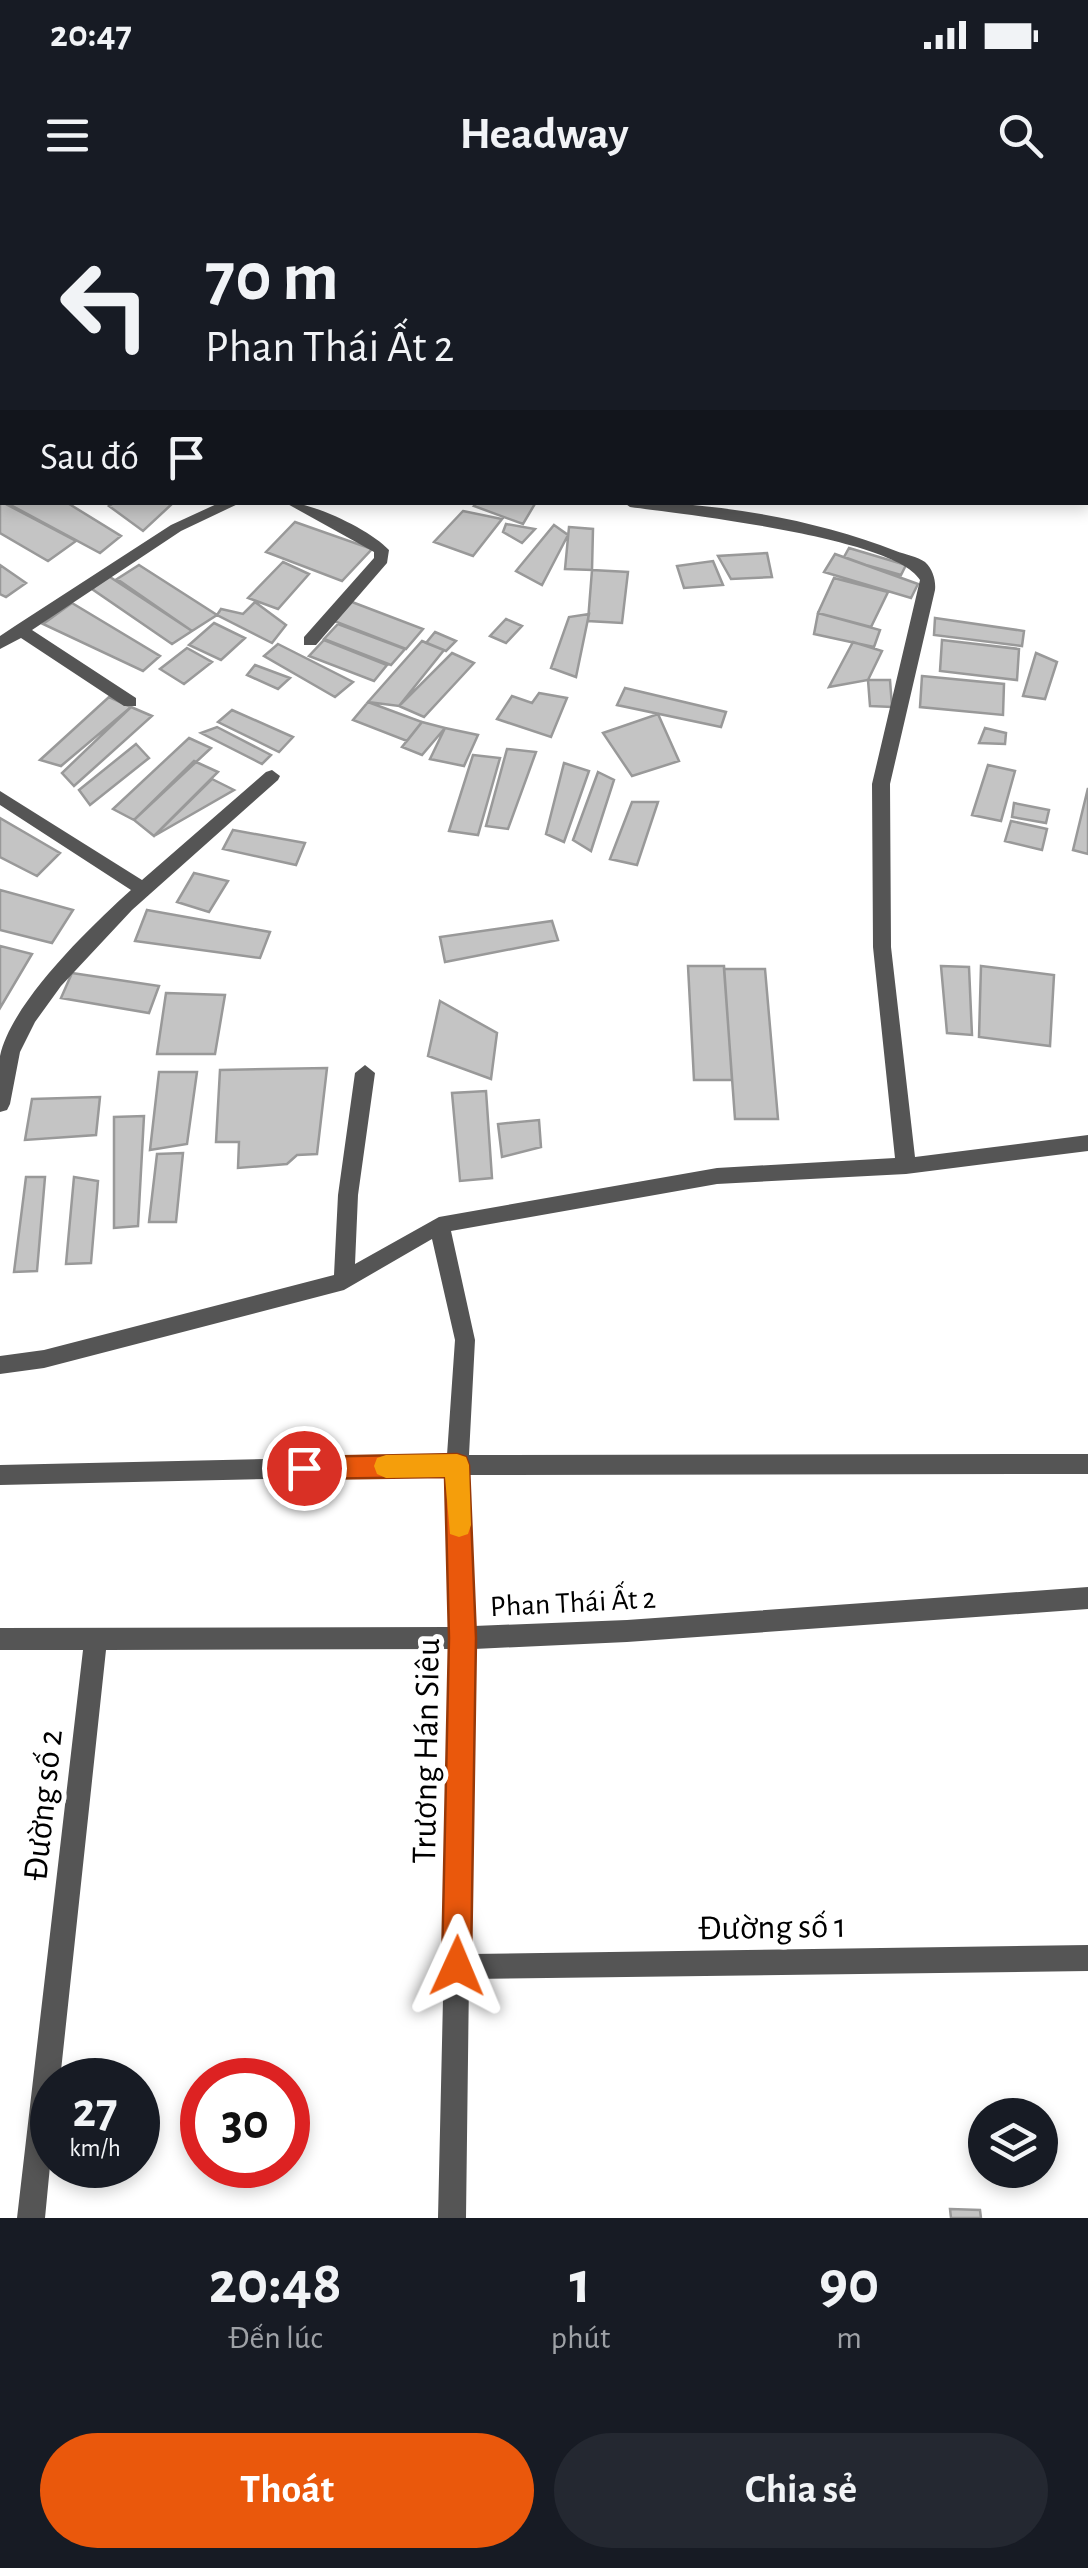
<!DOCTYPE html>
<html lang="vi">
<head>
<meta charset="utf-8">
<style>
  :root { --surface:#171b24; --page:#242831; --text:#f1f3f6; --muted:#9ea1a6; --accent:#ea580c }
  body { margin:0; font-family:"Alegreya Sans",sans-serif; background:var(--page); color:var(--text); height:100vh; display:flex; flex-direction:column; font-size:38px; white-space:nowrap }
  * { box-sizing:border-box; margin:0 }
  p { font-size:32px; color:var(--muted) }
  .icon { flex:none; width:55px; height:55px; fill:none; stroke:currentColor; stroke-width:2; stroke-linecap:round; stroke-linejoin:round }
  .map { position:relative; height:2018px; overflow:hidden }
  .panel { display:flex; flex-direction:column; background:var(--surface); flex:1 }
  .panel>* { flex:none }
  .hud { position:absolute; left:0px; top:0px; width:1090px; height:305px; box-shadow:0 5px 15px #0003; background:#171b24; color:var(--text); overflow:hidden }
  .controls { position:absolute; left:968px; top:1898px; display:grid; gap:20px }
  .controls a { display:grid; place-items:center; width:90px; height:90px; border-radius:50%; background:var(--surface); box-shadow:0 5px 15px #0003; font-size:50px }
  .speed { position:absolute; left:30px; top:1858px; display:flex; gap:20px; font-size:50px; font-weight:700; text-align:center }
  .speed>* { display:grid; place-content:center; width:130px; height:130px; border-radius:50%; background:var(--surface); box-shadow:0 5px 15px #0003; line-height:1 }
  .speed small { font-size:25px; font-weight:400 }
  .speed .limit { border:15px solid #d22; background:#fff; color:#111 }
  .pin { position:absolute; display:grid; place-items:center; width:85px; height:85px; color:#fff; margin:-42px; border:5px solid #fff; border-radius:50%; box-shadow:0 2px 10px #0007 }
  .me { position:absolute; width:110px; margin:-55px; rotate:1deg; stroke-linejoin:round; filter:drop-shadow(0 0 8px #0008) }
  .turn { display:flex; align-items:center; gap:35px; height:210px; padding:0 40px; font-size:45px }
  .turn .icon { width:130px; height:130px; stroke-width:2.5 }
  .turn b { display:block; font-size:70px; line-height:85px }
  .then { display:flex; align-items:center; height:95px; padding:0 40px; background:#0003; gap:20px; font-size:38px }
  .eta { display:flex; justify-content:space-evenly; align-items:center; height:170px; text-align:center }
  .eta b { font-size:60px; font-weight:700; line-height:70px }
  .button { display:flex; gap:20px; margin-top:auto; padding:20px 40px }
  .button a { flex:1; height:115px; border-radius:60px; background:var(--accent); color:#fff; font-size:40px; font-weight:700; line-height:115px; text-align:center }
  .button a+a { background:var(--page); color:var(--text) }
  .status { display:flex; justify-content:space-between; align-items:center; height:70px; padding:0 50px; background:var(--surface); direction:ltr }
  .status svg { height:28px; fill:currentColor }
  header { display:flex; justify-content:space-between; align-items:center; height:130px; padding:0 40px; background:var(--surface); font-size:45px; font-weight:700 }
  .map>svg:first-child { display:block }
  .building { fill:#c4c4c4; stroke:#999; stroke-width:2.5 }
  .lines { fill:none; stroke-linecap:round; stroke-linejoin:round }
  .street { fill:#555; fill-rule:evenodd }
  .route { fill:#ea580c; stroke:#983908; stroke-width:2.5 }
  .slow { fill:#f59e0b }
  .labels { text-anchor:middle; stroke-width:10; stroke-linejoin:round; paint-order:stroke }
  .street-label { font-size:30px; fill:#000; stroke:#fff }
  .near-street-label { font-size:35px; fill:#000; stroke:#fff }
</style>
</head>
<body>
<div class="status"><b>20:47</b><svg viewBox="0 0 49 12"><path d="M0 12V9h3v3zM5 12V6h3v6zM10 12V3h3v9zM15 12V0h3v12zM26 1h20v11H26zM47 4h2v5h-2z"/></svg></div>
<header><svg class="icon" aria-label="menu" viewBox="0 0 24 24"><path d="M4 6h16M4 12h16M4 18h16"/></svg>Headway<svg class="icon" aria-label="search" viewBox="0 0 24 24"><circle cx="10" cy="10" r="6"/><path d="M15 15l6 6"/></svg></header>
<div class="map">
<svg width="1088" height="2018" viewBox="0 0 1088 2018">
  <rect width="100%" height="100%" fill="#fff"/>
  <path class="building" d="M0,300l2,2 74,39 -28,20 -48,-28z
    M5,302h61l55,34 -21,17z
    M115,302h59l-31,29 -34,-25z
    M478,302h58l-13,22 -49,-18z
    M463,311l39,8 -29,37 -39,-14z
    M295,322l77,27 -30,32 -76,-29z
    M506,324l29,5 -13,14 -19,-11z
    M554,325l14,10 -26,50 -26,-14z
    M569,327l24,2 -1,41 -27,-1z
    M849,348l57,17 -5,10 -35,-10 -22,-8z
    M767,353l5,24 -41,2 -13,-23z
    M835,354l83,30 -7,14 -87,-26z
    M713,361l10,24 -39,3 -7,-22z
    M283,362l26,12 -31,35 -30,-11z
    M0,365l26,18 -20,14 -6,-3z
    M139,365l78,50 -25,16 -75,-52z
    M592,370l36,2 -6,51 -34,-2z
    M107,375l85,56 -20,13 -80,-55z
    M834,378l54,14 -17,35 -53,-14z
    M255,402l31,23 -14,18 -55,-28 4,-6 22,5z
    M352,402l71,27 -17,20 -72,-28z
    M72,403l88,53 -17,15 -100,-47z
    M818,413l62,17 -6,17 -60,-13z
    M589,414l-13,63 -25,-9 18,-51z
    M935,418l89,13 -2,15 -88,-11z
    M506,419l16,7 -16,17 -16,-7z
    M214,423l31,15 -24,22 -32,-15z
    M338,424l67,25 -14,16 -67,-26z
    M435,432l21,9 -10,10 -20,-8z
    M324,440l63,25 -13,16 -65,-25z
    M942,440l77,9 -2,31 -77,-9z
    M422,441l22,9 -45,56 -31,-4z
    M853,442l29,9 -14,29 -39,7z
    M278,444l75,38 -18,15 -71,-41z
    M187,448l25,14 -28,22 -24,-15z
    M452,453l22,10 -50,54 -25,-11z
    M1036,453l21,9 -12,37 -22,-3z
    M255,465l35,13 -12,11 -31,-14z
    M922,476l82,8 -1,31 -83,-8z
    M868,480h22l2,27 -22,-1z
    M625,488l101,24 -5,15 -104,-22z
    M539,493l28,5 -16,39 -54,-18 15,-23 20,7z
    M109,497l22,10 -70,59 -21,-6z
    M368,502l54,20 -15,19 -54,-21z
    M131,507l21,9 -78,70 -12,-13z
    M232,510l61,27 -14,15 -61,-30z
    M658,514l21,47 -47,15 -29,-43z
    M422,522l23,6 -23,27 -20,-8z
    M217,527l54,28 -9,9 -61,-31z
    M445,528l33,7 -14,31 -34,-7z
    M985,528l21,5 -1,11 -26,-1z
    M189,538l22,10 -77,72 -21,-11z
    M136,544l13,14 -59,47 -11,-15z
    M507,549l29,3 -28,77 -22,-3z
    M473,555l27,3 -22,77 -29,-4z
    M194,561l24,11 -64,64 -20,-16z
    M564,563l25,8 -25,71 -18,-8z
    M988,565l27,6 -14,50 -29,-6z
    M598,572l16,8 -23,71 -18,-11z
    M212,579l22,11 -80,46z
    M1088,588v66l-15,-4z
    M632,602h26l-21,63 -27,-6z
    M1014,603l35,7 -3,13 -34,-6z
    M0,618l60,35 -23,23 -37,-19z
    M1011,621l36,8 -5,21 -37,-9z
    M233,630l72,13 -9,22 -73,-16z
    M194,673l34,8 -19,31 -32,-10z
    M0,690l73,20 -21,33 -52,-13z
    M147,710l123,22 -10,26 -125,-17z
    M552,721l6,19 -113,22 -5,-25z
    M0,746l32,8 -32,54z
    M688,766h36l8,114h-38z
    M941,766l28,1 3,68 -25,-2z
    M981,766l73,9 -4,71 -71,-9z
    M724,769h41l13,150h-43z
    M72,773l87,13 -10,27 -88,-15z
    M166,793l59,2 -10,59h-58z
    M440,801l57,32 -6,46 -63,-23z
    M327,868l-10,86 -20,1 -10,9 -49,4 1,-26h-23l4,-72z
    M159,872h38l-10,72 -37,6z
    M486,891l6,87 -32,3 -8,-88z
    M100,897l-4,38 -71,5 7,-41z
    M144,916l-6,110 -24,2v-111z
    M539,920l2,27 -39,10 -4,-33z
    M183,953l-7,69h-27l8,-68z
    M26,977h19l-8,94 -23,1z
    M74,977l24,4 -7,82 -25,1z
    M950,2009l30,1 1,8h-30z"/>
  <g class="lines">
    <path class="street" d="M221,302h21l-61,29 -149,99 104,68v8h-12l-103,-68 -21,11v-13l15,-10 156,-101z
      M284,302c28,0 85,27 105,48l-2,13 -71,82h-12v-8l70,-79v-6z
      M623,302c90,0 189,16 273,49 8,3 22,6 29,11 8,7 11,19 10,28l-45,194 1,163 24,210 173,-22v16l-182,23 -189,10 -266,47 24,109 -6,115 619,-1v20l-620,1 6,151 153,-6 461,-33v22l-461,33 -153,7 -4,305 618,-9v26l-619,8 -3,239h-28l13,-569 -345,1 -46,430h-8v65l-7,73h-28l66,-568h-83v-22l451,-1 -5,-152 -446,10v-20l447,-10 8,-115 -23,-101 -88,51 -300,78 -44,6v-18l44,-6 290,-75 4,-80 17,-122 10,-8 10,8 -17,122 -3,69 84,-47 278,-49 178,-10 -22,-211 -1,-163 48,-204c-24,-42 -237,-66 -290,-73z
      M272,570l8,6 -2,4 -146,130 -71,76 -26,36 -15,30 -10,52 -3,6 -7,2c0,-18 0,-39 0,-56 11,-53 91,-130 131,-166l-131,-85v-14l142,89 124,-108z"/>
  </g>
  <path class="route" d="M457,1254l9,3 3,8 7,173 -5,328 -4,11 -10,4 -10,-4 -5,-11 7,-328 -4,-161 -141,2 -8,-3 -4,-8 4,-8 8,-3z"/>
  <path class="slow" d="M457,1254l9,3 3,8 2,60 -3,9 -9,3 -9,-3 -5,-57 -59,1 -9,-4 -3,-8 3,-8 9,-3z"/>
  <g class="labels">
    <g class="street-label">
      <text transform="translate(573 1402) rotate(-3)" y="10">Phan Thái Ất 2</text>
    </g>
    <g class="near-street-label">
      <text transform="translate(425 1551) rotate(-89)" y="12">Trương Hán Siêu</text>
      <text transform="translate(42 1605) rotate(-84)" y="12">Đường số 2</text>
      <text transform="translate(772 1726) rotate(-1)" y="12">Đường số 1</text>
    </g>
  </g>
</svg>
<div class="controls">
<a><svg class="icon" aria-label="layers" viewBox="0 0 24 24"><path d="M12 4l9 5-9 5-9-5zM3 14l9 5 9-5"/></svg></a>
</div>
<div class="speed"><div>27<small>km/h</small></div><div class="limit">30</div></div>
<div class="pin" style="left:304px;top:1268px;background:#d93025"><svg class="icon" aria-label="arrive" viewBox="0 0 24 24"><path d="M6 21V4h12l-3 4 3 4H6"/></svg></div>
<svg class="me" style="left:457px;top:1766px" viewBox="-20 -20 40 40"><path d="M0-17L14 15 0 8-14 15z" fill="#ea580c" stroke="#fff" stroke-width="4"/></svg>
<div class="hud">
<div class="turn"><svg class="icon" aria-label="left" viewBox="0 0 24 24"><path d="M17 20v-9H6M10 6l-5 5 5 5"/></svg><div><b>70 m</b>Phan Thái Ất 2</div></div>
<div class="then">Sau đó<svg class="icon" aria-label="arrive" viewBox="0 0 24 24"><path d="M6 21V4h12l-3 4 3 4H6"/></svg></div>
</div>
</div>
<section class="panel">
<div class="eta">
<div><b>20:48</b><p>Đến lúc</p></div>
<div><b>1</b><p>phút</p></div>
<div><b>90</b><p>m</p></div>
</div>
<div class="button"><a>Thoát</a><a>Chia sẻ</a></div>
</section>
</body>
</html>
